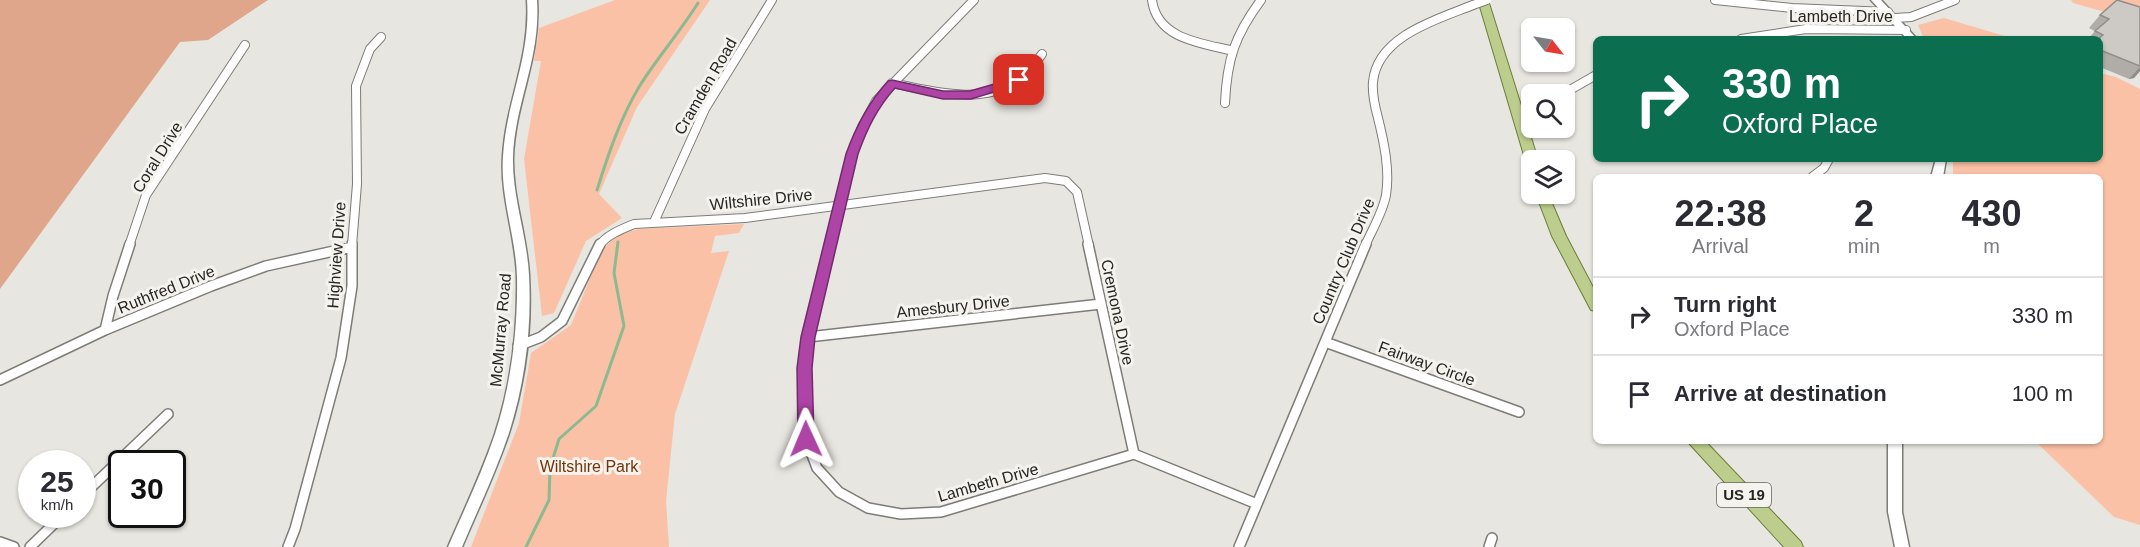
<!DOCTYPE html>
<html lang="en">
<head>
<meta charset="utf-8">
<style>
  :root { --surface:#fff; --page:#f7f7f7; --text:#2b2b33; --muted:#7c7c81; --line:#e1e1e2 }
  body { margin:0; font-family:Arial,sans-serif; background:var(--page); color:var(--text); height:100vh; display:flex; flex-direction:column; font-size:22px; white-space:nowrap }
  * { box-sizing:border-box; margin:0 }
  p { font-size:20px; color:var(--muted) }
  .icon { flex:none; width:33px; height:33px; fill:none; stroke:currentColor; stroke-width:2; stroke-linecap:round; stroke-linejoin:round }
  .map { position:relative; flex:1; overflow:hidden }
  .side { position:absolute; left:1593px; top:174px; width:510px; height:270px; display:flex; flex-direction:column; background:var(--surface); border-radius:9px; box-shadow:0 2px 4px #0004 }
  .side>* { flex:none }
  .guide { position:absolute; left:1593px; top:36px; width:510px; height:126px; border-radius:9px; box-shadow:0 2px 4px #0004; background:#0b6e4f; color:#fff; overflow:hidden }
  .needle { width:39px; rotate:121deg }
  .buttons { position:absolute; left:1521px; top:18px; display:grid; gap:12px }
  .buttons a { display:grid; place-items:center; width:54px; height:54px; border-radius:9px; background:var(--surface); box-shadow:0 2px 4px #0004; font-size:30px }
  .speed { position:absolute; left:18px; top:450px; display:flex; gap:12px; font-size:30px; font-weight:700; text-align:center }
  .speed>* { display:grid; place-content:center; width:78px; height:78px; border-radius:50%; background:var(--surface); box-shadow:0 2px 4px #0004; line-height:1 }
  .speed small { font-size:15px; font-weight:400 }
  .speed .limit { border:3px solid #111; border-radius:9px; background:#fff; color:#111 }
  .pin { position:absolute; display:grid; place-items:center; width:51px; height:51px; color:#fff; margin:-26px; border-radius:12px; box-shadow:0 3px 9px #0006 }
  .me { position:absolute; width:66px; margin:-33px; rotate:359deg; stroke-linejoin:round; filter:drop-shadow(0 0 4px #0008) }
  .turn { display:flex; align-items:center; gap:21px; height:126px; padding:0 30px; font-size:27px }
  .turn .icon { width:78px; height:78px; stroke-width:2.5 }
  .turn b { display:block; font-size:42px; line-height:51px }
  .eta { display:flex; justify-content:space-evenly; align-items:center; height:102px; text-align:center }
  .eta b { font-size:36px; font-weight:800; line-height:42px }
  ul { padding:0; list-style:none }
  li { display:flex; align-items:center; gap:18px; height:78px; padding:0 30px; border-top:2px solid var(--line) }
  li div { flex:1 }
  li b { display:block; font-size:22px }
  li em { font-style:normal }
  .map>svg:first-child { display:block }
  .green { fill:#fbc1a6 }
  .forest { fill:#e0a68b }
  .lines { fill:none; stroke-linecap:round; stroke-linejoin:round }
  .stream { stroke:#8bba90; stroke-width:3 }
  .street-far1-casing { stroke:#7d7c77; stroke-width:10 }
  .street-casing { stroke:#7d7c77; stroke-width:12 }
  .secondary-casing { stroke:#7d7c77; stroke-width:3 }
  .primary-casing { stroke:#6b7d37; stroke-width:2 }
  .street-far1 { stroke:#fff; stroke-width:8 }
  .street { stroke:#fff; stroke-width:9 }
  .secondary { fill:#fff; fill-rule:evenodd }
  .primary { fill:#bccd8d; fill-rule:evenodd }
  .street-bridge-casing { stroke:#7d7c77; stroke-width:10; stroke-linecap:butt }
  .street-bridge { stroke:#fff; stroke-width:8 }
  .wall { fill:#b0ada9 }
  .shaded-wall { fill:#908d89 }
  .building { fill:#cdc9c4; stroke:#908d89; stroke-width:1.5 }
  .route { fill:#ae44a5; stroke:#712c6b; stroke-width:1.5 }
  .labels { text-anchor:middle; stroke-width:6; stroke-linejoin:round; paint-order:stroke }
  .shield { fill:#f4f3ed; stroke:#646460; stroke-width:1.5 }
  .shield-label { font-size:15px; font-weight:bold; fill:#272624 }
  .street-label { font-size:16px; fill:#272624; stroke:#f4f3ed }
  .park-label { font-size:16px; fill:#773207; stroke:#f4f3ed }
</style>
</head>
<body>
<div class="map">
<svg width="2140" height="547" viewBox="0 0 2140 547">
  <rect width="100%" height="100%" fill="#e7e6e0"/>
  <path class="green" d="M615,0h95l-73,107 -38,87 23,24 -36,23 -32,72 -12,3 -18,-157 17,-98h-7l5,-33z
    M2071,0h69v22l-67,-19z
    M1944,18l71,21h-91l-6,-14z
    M2100,73l16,4 24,12v436l-26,-8 -79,-76h65v-264h-147v-18h147z
    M744,224l-5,9 -24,3 -4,17 18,-2 -54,163 -9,87 3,46h-198l48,-124 12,-70 40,-28 30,-74 15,-15 22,-7z"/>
  <path class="forest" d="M0,0h268l-60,40 -28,2 -180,247z"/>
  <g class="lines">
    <path class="stream" d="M597,190c11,-35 23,-71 42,-103 18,-29 41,-55 59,-84
      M526,547l23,-47 1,-32 9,-29 37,-33 28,-80 -10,-53 4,-31"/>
    <g class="street-far1-casing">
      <path id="street-far1" d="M1152,0c5,38 47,43 78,50
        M1715,0l77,8 96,4
        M1895,18l16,-1 44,-17
        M1741,39l65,-10 100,1
        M892,83c41,9 97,24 132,-7 8,-6 12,-14 18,-22
        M1563,94l33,-19
        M1225,103c2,-44 10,-68 36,-103
        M1523,133l14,-5
        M1812,177l12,-9 5,-9
        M654,222l51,-113 67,-109
        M129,246l17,-51 99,-150
        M352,246l5,-62 -1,-98 14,-37 11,-12
        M599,246c7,-11 23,-17 35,-22l111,-6 300,-40 21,3 11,11 12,54
        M830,246l22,-92 10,-27 14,-26 98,-101
        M1365,246c7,-16 18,-34 21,-51 4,-25 -2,-53 -8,-77 -3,-11 -6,-24 -5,-36 4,-46 65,-63 100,-77"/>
    </g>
    <g class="street-casing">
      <path id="street" d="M830,244l-22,93 -3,30 1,72 11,29 22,24 29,16 33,6 40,-2 193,-58 123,50
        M1088,244l46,210
        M105,330l8,-34 17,-52
        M808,337l293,-33
        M1325,342l194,70
        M518,346l23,-9 21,-16 38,-77
        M0,380l105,-50 106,-44 55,-20 86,-19
        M82,496l86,-82
        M0,542l14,5
        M30,547l34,-33
        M288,547l7,-18 46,-171 11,-72v-42
        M1239,547l127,-303
        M1489,547l3,-9"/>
    </g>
    <g class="secondary-casing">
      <path id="secondary" d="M527,0h10c4,58 -22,102 -24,157 -1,40 14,78 16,118 3,52 -4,108 -20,158 -13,39 -31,76 -47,114h-14c16,-37 34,-74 47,-113 16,-49 23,-105 22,-157 -1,-40 -17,-80 -14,-121 3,-54 28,-99 24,-156z
        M1871,0h10l36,39h-10z
        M1936,159h10l-3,18h-12z
        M1888,441h14v71l7,35h-14l-7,-35z"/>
    </g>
    <g class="primary-casing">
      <path id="primary" d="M1478,0h10l50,160h-6v6l-6,-4z
        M1536,194h12l18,42 30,57v18l-5,-1 -39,-74z
        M1687,441h18l96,101 2,5h-19z"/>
    </g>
    <use href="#street-far1" class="street-far1"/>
    <use href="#street" class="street"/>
    <use href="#secondary" class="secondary"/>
    <use href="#primary" class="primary"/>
    <g class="street-bridge-casing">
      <path id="street-bridge" d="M1473,5l14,-5"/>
    </g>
    <use href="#street-bridge" class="street-bridge"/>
  </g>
  <path class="wall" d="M2140,7v64l-6,7 -5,1 -29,-12v-28h-12l7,-8 -6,-3 11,-13z"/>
  <path class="shaded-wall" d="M2140,67v4l-6,7 -5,1z"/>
  <path class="building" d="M2117,0l23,7v59l-40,-16v-11h-2l5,-4 -8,-4 14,-12 -9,-4z"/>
  <path class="route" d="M1019,77l6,3 -1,3 -53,16h-28l-48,-11c-18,20 -28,41 -37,66l-43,183 -3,31 2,71 -3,5 -5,2 -5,-2 -3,-5 -1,-71 4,-31 45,-183c10,-28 22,-51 42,-73l4,-1 51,11h27z"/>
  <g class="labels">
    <rect class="shield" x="1717" y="483" width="54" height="24" rx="4.5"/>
    <g class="shield-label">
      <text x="1744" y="500">US 19</text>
    </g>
    <g class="street-label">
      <text x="1841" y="22">Lambeth Drive</text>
      <text transform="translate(705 86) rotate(-60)" y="6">Cramden Road</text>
      <text transform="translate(157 157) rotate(-58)" y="6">Coral Drive</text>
      <text transform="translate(761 199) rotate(-6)" y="6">Wiltshire Drive</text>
      <text transform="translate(336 255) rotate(-86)" y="6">Highview Drive</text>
      <text transform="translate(1343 261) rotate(-67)" y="6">Country Club Drive</text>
      <text transform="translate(166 289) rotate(-22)" y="6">Ruthfred Drive</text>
      <text transform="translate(953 306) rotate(-6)" y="6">Amesbury Drive</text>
      <text transform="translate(1118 312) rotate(78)" y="6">Cremona Drive</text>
      <text transform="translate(500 330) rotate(-85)" y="6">McMurray Road</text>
      <text transform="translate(1427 363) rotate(20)" y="6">Fairway Circle</text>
      <text transform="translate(988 482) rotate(-16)" y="6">Lambeth Drive</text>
    </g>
    <g class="park-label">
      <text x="589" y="472">Wiltshire Park</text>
    </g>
  </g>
</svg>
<div class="buttons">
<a><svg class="needle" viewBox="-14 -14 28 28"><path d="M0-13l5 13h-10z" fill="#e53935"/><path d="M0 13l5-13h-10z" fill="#7c7c81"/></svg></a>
<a><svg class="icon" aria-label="search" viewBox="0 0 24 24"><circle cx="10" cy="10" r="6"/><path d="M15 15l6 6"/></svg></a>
<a><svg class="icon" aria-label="layers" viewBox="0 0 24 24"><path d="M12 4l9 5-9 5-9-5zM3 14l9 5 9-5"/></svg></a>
</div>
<div class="speed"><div>25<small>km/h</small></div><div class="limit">30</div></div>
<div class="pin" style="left:1019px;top:80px;background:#d93025"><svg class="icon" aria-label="arrive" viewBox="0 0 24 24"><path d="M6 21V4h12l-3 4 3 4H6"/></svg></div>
<svg class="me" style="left:806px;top:439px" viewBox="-20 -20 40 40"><path d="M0-17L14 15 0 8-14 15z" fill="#ae44a5" stroke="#fff" stroke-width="4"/></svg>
<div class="guide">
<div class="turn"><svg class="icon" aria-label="right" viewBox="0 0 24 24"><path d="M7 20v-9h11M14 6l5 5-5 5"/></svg><div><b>330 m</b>Oxford Place</div></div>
</div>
<section class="side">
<div class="eta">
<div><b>22:38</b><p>Arrival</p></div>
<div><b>2</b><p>min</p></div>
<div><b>430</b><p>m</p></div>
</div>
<ul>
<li><svg class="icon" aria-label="right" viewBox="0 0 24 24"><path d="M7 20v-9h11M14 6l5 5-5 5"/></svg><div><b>Turn right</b><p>Oxford Place</p></div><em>330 m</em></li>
<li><svg class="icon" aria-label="arrive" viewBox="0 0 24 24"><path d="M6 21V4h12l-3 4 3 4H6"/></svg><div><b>Arrive at destination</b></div><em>100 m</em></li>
</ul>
</section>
</div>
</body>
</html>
